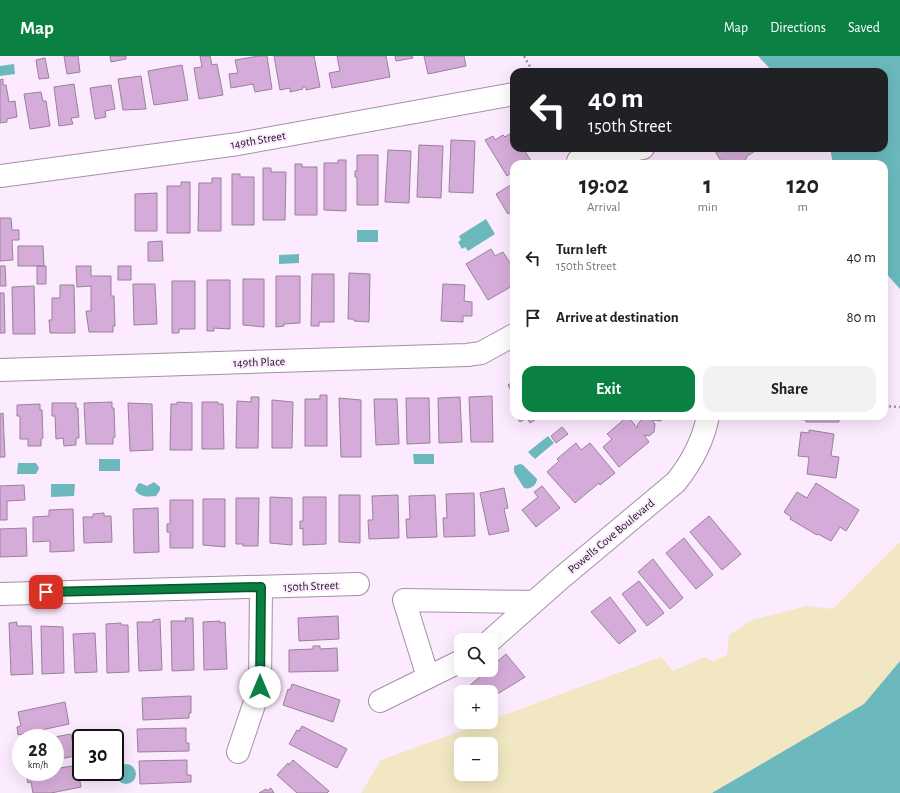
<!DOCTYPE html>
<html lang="en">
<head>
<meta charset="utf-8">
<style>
  :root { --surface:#fff; --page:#f2f2f2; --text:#222; --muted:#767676; --accent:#0b8043 }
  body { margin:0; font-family:"Alegreya Sans",sans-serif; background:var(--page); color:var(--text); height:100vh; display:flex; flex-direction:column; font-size:15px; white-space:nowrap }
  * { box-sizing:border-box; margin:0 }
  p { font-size:13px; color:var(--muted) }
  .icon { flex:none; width:22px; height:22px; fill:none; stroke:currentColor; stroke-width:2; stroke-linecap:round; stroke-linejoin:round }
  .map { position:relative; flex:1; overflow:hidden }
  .panel { position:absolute; left:510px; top:104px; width:378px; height:260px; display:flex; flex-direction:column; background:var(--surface); border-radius:12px; box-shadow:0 4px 16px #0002 }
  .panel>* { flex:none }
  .hud { position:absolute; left:510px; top:12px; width:378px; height:84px; border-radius:12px; box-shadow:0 4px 16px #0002; background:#202124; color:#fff; overflow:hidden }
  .tools { position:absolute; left:454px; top:577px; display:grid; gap:8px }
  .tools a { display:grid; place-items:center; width:44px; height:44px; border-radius:8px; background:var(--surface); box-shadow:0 4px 16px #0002; font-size:20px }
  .speed { position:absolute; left:12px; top:673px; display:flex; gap:8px; font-size:20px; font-weight:700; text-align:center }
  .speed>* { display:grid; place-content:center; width:52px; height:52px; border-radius:50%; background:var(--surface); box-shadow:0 4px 16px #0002; line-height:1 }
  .speed small { font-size:10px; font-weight:400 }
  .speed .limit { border:2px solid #111; border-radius:6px; background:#fff; color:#111 }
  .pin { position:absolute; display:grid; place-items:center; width:34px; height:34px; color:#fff; margin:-17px; border-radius:8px; box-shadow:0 2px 6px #0006 }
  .me { position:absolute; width:44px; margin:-22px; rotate:0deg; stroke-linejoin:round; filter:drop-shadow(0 0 3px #0008) }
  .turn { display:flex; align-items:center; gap:14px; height:84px; padding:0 12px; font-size:18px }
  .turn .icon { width:52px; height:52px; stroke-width:2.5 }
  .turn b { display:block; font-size:28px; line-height:34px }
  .eta { display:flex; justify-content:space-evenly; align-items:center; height:68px; text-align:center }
  .eta b { font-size:24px; font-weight:700; line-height:28px }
  .cta { display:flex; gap:8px; margin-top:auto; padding:8px 12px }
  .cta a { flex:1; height:46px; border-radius:12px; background:var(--accent); color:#fff; font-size:16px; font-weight:700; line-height:46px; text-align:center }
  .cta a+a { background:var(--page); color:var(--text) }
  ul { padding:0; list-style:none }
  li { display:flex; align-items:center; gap:12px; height:60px; padding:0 12px }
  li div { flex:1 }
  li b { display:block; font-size:15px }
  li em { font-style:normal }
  header { display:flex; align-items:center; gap:24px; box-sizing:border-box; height:56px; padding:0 20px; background:var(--accent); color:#fff }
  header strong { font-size:19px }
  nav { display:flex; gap:22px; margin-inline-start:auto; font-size:14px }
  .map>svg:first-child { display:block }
  .sand { fill:#f1e7c2; fill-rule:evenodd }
  .water { fill:#6bb9bd }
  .building { fill:#d5acd9; stroke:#978299 }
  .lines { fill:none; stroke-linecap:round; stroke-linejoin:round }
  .minor-casing { stroke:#a48fa7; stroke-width:24 }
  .path { stroke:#9b8e9d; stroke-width:2.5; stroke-dasharray:2 3; stroke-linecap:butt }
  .minor { stroke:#fff; stroke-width:22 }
  .route-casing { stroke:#07532c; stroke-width:10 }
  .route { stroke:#0b8043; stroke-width:7 }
  .labels { text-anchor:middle; stroke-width:4; stroke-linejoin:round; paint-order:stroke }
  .street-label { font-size:12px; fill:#1b141d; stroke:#fceafe }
</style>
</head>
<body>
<header>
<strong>Map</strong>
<nav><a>Map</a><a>Directions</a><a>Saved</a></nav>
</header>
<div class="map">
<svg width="900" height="737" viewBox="0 0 900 737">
  <rect width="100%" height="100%" fill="#fceafe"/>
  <path class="sand" d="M900,486v119l-36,43 -152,89h-351l20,-33 105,-38h5v-2l170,-63 12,14 32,-14 8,4 14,-6 2,-20 23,-15 55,-14 26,3zM461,688h30v30h-30z"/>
  <path class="water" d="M758,0h142v233l-16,-18v-107h-51l-3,-16h54v-76h-111z
    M14,8l1,10 -15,2v-10z
    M486,163l9,15 -27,17 -3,-4 -3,2 -4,-7 3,-2 -2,-4z
    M357,174h21v12h-21z
    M299,198v9l-20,1v-9z
    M548,380l6,7 -19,16 -7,-7z
    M413,398h21v10h-20z
    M99,403h21v12h-21z
    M18,407h18l3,5 -3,6h-19z
    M520,408l3,1 14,14c0,6 -7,11 -13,9l-10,-16v-6z
    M154,426l6,5v3l-4,6c-8,1 -17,1 -21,-6l3,-6 2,-1 7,3z
    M51,428h24l-1,12 -23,1z
    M900,605v132h-188l152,-89z
    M116 718a10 10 0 1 1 20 0a10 10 0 1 1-20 0Z"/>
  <path class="building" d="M64,0h14l2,16 -13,2z
    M110,0h16v3l-15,3z
    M200,0h10l2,9 5,-1 6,31 -24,4 -5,-31 8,-1z
    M259,0h8l5,33 -17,3 -2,-8 -22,4 -2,-14 9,-1 -3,-13z
    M274,0h40l6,31 -14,3v-3h-4l1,2 -13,3v-4l-10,2z
    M337,0h49l4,21 -58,11 -3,-15 11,-2z
    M395,0h17l1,2 -17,3z
    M424,0h40l2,10 -38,8z
    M45,2l4,20 -10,1 -3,-19z
    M182,9l6,35 -34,5 -6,-34z
    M141,20l5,33 -23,1 -5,-31z
    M3,23v6h3l3,17 6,-1 2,16 -10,2v3l-7,1v-43z
    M74,28l5,33 -8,1 2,6 -14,2 -5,-39z
    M111,29l4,24 -10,2 1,6 -11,2 -5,-31z
    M41,36l2,9h3l4,25 -20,3 -6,-35z
    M513,76l1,16h9l8,13 -5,3h-12v7l-7,5 -22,-36 8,-4 2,4 8,-5 2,2z
    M451,84l24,1 -2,52 -24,-1z
    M419,89l24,1 -2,52 -24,-1z
    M722,92h38l-13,8 -3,8h-21l-7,-11 1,-4z
    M388,94l23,1 -2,52 -24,-1z
    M357,99h21v50h-21v-28h-2v-6h2z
    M338,104h8v51l-22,-1v-47h14z
    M295,108h7v3h15v48h-22z
    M263,112h8v4h15l-1,48h-22z
    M232,118h8v3h14v48h-22z
    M212,122h9v53h-23l1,-48h13z
    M181,126h9v51h-23v-47h14z
    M514,127v27l-6,4 -12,-20z
    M157,137v38h-22v-37z
    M0,162h11l1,12h7v10h-7l1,20 -13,1z
    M162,185l1,20h-15v-19z
    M18,190h25l1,20h-26z
    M491,193l4,7 8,-4 11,17v16l-26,15 -22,-36z
    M0,210h5l1,20h-6z
    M37,210h9v18h-9z
    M76,210h15v10h20v20h3l1,30h-2v6h-24l-3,-21h5v-25l-14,1z
    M118,210h13v14h-13z
    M349,217l21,1 -1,48 -15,-1v-2h-6z
    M312,218h22v48h-15v4h-8z
    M276,220h24v47l-16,1v2l-8,1z
    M243,223h21v48l-21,-2z
    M207,224h23v49l-16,-1v3h-7z
    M172,225h23v48h-16v4h-7z
    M133,228h22l2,40 -23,1z
    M443,228l22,1 -1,16 8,1v14h-9v6l-22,-1z
    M60,229h14l1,48h-25l-1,-13h3v-22h8z
    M34,230l1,48h-22l-1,-47z
    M0,237h4l1,40h-5z
    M514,325v15l-6,-11z
    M320,339h7v51h-22v-47h15z
    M492,340l1,46h-22l-2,-45z
    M251,341h8l-1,51h-22l1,-47 14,1z
    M460,341l2,45 -23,1 -1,-45z
    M339,342l22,2v57h-20z
    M406,342h23l1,45 -23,1z
    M374,343h23l2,45 -23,1z
    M272,344l21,2 -1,46h-20z
    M112,346v6h2l1,29 -2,1v6h-27l-2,-41z
    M177,346l15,1v47h-22l1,-46h6z
    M202,346h16v2h5l1,45h-22z
    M52,347h24v5h2l1,30h-3v7l-12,1 -1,-8 -7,1 -1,-23h-3z
    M128,347l24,1 1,46 -23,1z
    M40,348v6h2l1,28 -2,1v7h-13v-7h-8v-23h-3v-11z
    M3,357l2,44h-5v-43z
    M516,360h25l-11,7 -3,-5 -7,4z
    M628,360l9,12 1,-4 4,-5h-4v-3h24l-1,5 -9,-1 3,4 -1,8 -5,4 -5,-1 5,7 -30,25 -16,-20 9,-8 -5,-5z
    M795,360h44v6h-33v-2l-11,-1z
    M562,371l6,7 -12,9 -5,-7z
    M809,374l25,4 -3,22 8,1 -3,21 -29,-4 2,-17 -11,-1 3,-24 8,1z
    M576,387l5,7 9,-7 25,30 -15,12 -1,-2 -24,20 -28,-31 12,-11 -2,-2z
    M816,427l43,27 -13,21 -6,-4 -9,14 -13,-7 -1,1 -27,-16 1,-2 -7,-5 13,-20 10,6z
    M24,429l1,15 -18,1v19h-7v-34z
    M542,430l18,22 -24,19 -14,-17 16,-13 -4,-5z
    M504,432l4,20 -4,1 5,22 -20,4 -9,-42z
    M474,437l1,43 -31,1 -1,-19h4l-1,-24z
    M339,439h21v48l-21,-1z
    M398,439l1,43 -30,1 -1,-19h5l-1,-24z
    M435,439l2,42 -30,1 -1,-19h4l-1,-23z
    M270,441l22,1v47l-22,-2z
    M303,441h23v47l-23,1v-17l-3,1v-8h3z
    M236,442h23l-1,48h-15v-2h-7z
    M203,443h22v48l-22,-2z
    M170,444h23v48h-23v-16h-3v-8h3z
    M158,452l1,44 -25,1 -1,-44z
    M73,453l1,42 -24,1v-11l-17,1v-25l16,-1v-6z
    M104,457v3h7l1,26 -28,1 -1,-26h10v-3z
    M709,460l32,38 -19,16 -32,-38z
    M26,472l1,28 -27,1v-28z
    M684,482l29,37 -17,14 -30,-36z
    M653,503l30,39 -13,11 -32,-37z
    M639,525l25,32 -17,13 -25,-32z
    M610,541l26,34 -17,13 -28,-32z
    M338,560l1,23 -40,2 -1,-23z
    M185,562h8l1,52 -22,1 -1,-50h15z
    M160,563l2,51 -23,1 -2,-49h16v-2z
    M220,565v2l5,-1 2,47 -23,1 -1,-48z
    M17,566v4h14l2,48 -22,1 -2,-52z
    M121,567v2h7l1,47 -22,1 -1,-49z
    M41,570l22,1 1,46 -22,1z
    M95,577l2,39 -22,1 -2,-39z
    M313,590h7v3l17,-1 1,23 -49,1v-22l24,-1z
    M506,598l19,23 -34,21v-6h-19l-3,-6 19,-16h3v-3z
    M292,628l48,16 -7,22 -50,-17 5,-16 2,1z
    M191,640v17h-2v5l-46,2 -1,-22z
    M65,646l4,22 -51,11 -1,-8 4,-1 -3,-14z
    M302,670l45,23 -10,19 -48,-24 8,-14 2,1z
    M186,672v15h3v8l-51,1 -1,-23z
    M71,678l4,22 -20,4v-22h-6z
    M187,704v15h4v7l-51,2 -1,-23z
    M293,704l36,31 -2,2h-30l-20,-18 11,-12 1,2z
    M77,709l4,22 -30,6h-18l-2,-11 -3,1 -2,-8 29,-3v-3z
    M271,732l3,5h-15l7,-4 1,2z"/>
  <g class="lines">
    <g class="minor-casing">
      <path id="minor" d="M578,105l65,-13
        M0,120l238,-32 276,-50
        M0,314l467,-15 14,-2 33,-18
        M0,538l358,-10
        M491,584l69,-61 116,-97c16,-20 27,-40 32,-66
        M428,621l-24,-77 130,2
        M380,645l81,-40
        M238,696l22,-65 1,-100"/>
    </g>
    <path class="path" d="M524,0l9,16
      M884,350l16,1"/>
    <use href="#minor" class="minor"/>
  </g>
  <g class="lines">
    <g class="route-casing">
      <path id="route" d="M46,536l215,-5 -1,100"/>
    </g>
    <use href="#route" class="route"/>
  </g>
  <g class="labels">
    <g class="street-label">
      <text transform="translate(258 84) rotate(-10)" y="4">149th Street</text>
      <text transform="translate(259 306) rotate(-2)" y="4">149th Place</text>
      <text transform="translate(611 480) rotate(-40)" y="4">Powells Cove Boulevard</text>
      <text transform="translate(311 530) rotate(-2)" y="4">150th Street</text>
    </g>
  </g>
</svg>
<div class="tools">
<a><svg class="icon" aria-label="search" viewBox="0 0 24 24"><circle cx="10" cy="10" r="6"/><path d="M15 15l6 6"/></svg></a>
<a>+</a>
<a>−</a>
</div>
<div class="speed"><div>28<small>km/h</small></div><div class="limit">30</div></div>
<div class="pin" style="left:46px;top:536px;background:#d93025"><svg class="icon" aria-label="arrive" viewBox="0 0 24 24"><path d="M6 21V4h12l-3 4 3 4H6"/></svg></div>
<svg class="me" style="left:260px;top:631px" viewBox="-20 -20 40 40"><circle r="19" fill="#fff"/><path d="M0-13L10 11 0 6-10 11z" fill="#0b8043"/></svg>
<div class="hud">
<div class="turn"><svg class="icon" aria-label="left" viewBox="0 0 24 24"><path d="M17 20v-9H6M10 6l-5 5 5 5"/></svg><div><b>40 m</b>150th Street</div></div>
</div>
<section class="panel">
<div class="eta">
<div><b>19:02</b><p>Arrival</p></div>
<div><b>1</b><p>min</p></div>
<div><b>120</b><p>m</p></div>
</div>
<ul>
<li><svg class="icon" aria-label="left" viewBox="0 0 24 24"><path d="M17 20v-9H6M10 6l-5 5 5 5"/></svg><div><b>Turn left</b><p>150th Street</p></div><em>40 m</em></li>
<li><svg class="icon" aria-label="arrive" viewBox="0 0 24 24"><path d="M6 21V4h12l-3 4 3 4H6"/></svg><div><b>Arrive at destination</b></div><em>80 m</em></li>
</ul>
<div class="cta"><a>Exit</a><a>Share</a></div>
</section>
</div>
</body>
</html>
